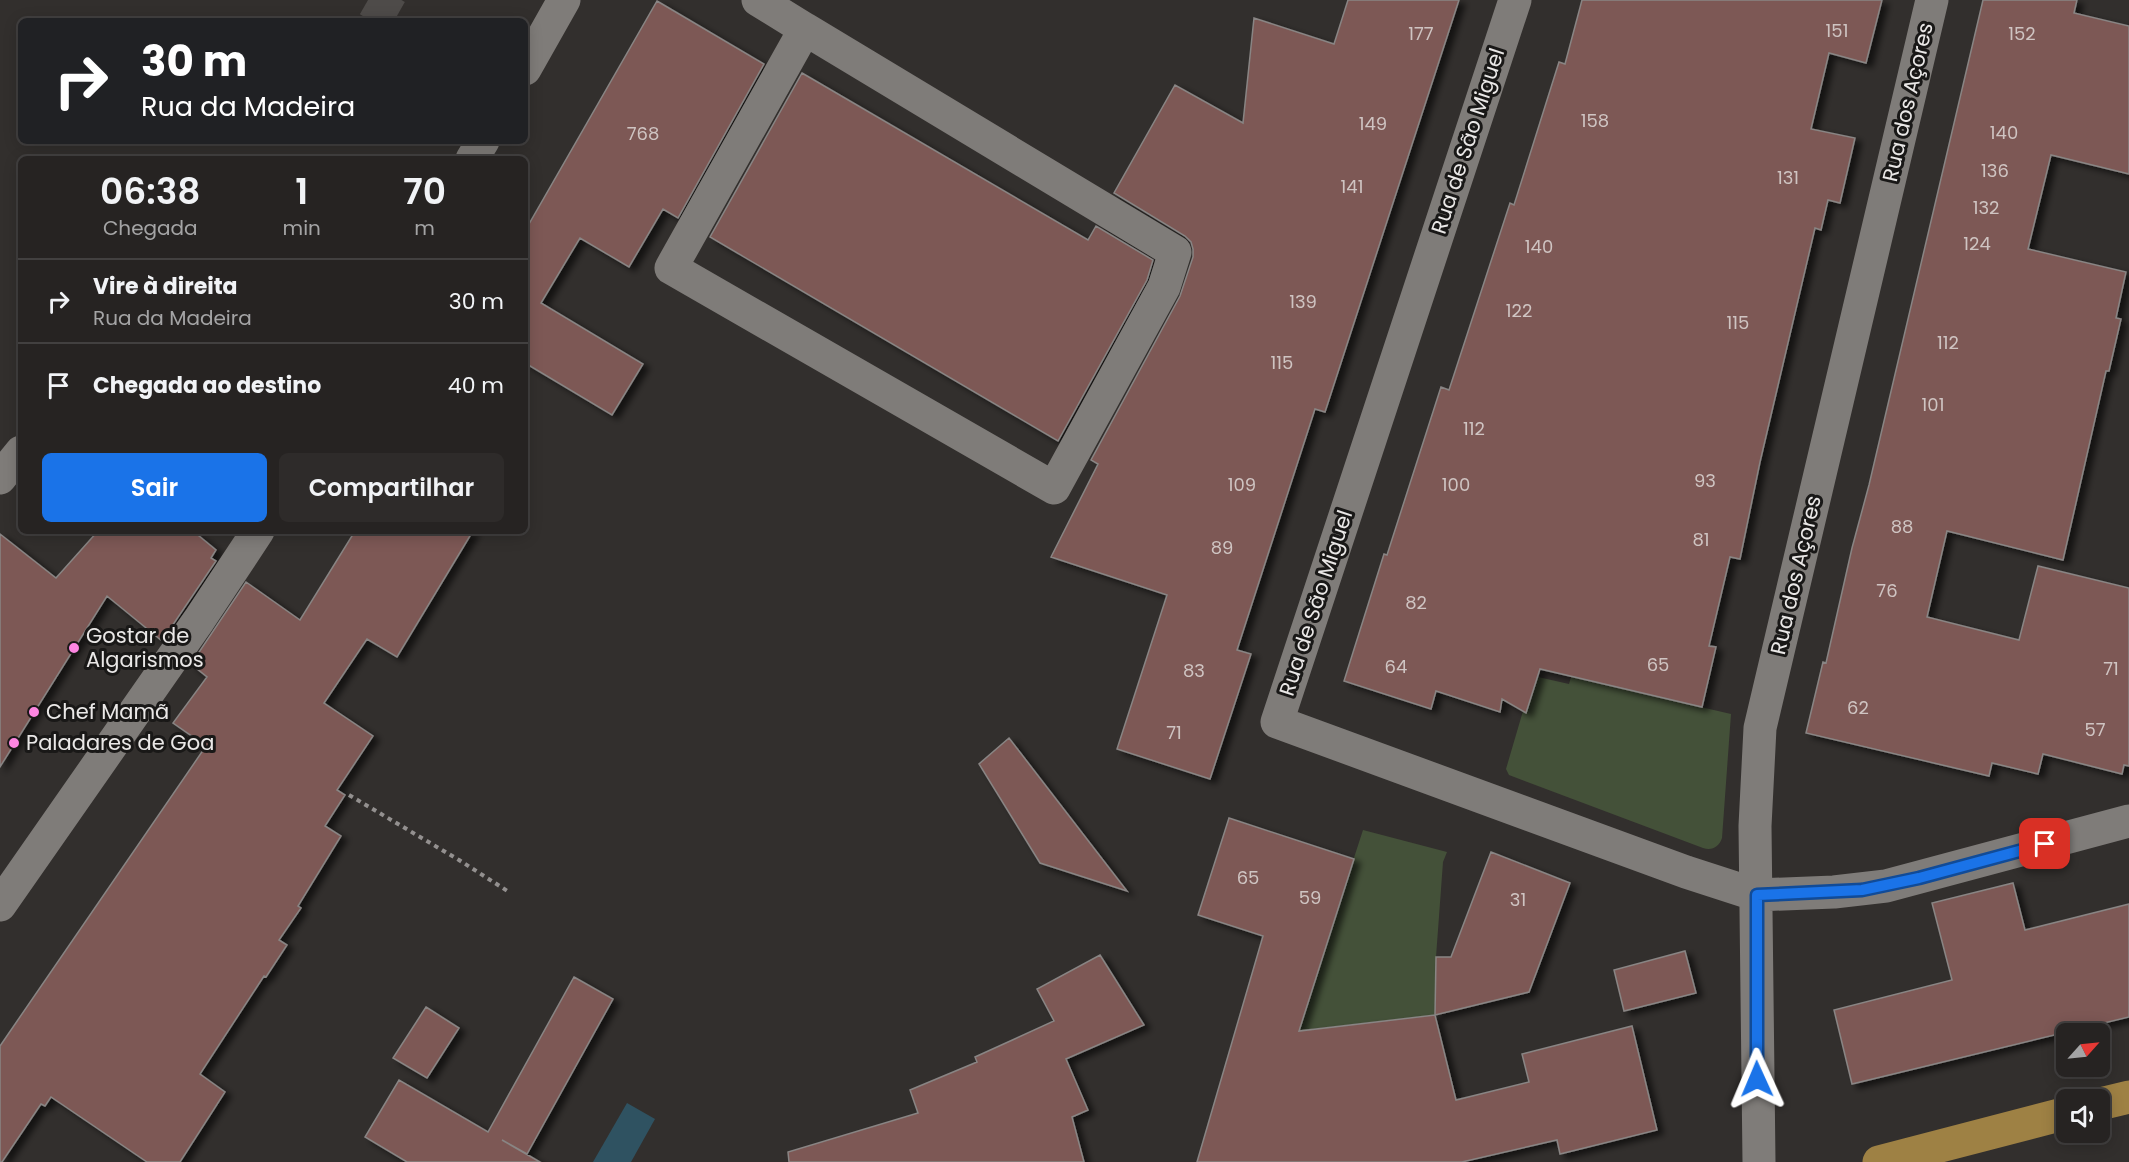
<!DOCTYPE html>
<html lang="pt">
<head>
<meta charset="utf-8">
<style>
  :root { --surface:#262322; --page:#2e2b2a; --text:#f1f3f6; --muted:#a4a4a5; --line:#424040; --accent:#1a73e8 }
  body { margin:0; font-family:Poppins,sans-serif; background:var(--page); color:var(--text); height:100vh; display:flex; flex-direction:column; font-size:22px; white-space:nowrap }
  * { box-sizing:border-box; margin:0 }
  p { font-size:20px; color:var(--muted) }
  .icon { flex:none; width:33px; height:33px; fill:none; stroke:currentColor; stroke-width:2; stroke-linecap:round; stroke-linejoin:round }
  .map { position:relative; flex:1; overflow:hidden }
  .drawer { position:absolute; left:18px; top:156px; width:510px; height:378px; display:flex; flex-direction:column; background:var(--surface); border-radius:9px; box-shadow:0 3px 15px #0003,0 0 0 2px var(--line) }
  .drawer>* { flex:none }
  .banner { position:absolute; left:18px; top:18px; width:510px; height:126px; border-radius:9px; box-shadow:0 3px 15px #0003,0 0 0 2px var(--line); background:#202124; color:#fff; overflow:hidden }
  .needle { width:39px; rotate:63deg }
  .buttons { position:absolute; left:2056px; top:1023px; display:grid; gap:12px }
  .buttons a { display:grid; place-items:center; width:54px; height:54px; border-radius:9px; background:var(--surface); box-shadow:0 3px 15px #0003,0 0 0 2px var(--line); font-size:30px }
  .pin { position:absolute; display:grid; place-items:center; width:51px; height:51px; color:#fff; margin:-26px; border-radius:12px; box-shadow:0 3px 9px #0006 }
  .me { position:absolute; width:66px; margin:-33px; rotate:359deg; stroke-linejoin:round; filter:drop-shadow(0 0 4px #0008) }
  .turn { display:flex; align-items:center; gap:21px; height:126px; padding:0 24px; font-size:27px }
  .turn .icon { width:78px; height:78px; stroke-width:2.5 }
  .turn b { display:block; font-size:42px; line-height:51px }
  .eta { display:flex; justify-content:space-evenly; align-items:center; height:102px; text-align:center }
  .eta b { font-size:36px; font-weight:600; line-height:42px }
  .button { display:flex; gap:12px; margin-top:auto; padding:12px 24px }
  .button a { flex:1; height:69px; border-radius:9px; background:var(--accent); color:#fff; font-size:24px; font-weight:600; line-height:69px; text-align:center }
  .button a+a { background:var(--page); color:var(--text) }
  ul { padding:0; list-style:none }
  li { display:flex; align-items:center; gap:18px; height:84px; padding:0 24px; border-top:2px solid var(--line) }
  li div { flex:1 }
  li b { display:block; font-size:22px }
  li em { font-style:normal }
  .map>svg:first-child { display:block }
  .green { fill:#445139 }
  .water { fill:#2f5261 }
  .building { fill:#7d5955; stroke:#898584; stroke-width:1.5; filter:url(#shadow) }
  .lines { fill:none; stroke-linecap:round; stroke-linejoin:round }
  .minor-tunnel { stroke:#4e4b49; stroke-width:33; stroke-dasharray:33 16; stroke-linecap:butt }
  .path { stroke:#93908f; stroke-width:4; stroke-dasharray:4.5 4.5; stroke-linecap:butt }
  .minor { stroke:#7f7c79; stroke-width:33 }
  .major { stroke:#9e8144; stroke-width:33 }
  .route-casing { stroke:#114b97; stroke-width:15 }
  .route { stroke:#1a73e8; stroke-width:10 }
  .poi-dot { fill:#fd86e1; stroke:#191817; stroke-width:2 }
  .labels { text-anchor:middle; stroke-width:6; stroke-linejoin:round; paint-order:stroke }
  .number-label { font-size:18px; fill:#cfc4c2 }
  .street-label { font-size:21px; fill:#eae8e7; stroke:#191817 }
  .poi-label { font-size:21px; fill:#eae8e7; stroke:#191817; text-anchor:start }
</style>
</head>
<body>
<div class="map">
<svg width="2129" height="1162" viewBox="0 0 2129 1162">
  <defs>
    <filter id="shadow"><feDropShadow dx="6" dy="4" stdDeviation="3" flood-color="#0009"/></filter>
  </defs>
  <rect width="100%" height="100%" fill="#322f2d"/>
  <path class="green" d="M1538,677l31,7 2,-7 160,37 -9,124c-3,9 -10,13 -19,10l-194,-73 -3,-6 17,-58 3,1z
    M1363,830l84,22 -4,10 -7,95 -1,58 -124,14 -14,4z"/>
  <path class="water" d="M627,1103l28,16 -24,43h-38z"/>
  <path class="building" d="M1348,0h111l-134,412 -10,-3 -78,241 14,4 -41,125 -93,-30 50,-154 -116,-38 47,-93 -7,-4 89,-164 13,-39v-8l-2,-7 -6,-6 -71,-43 61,-108 68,38 11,-105 80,26z
    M1582,0h300l-16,63 -37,-10 -18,76 44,9 -15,65 -12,-3 -7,30 -6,-2 -55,234 -20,97 -10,-2 -21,89 7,1 -14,60 -162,-38 -14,44 -24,-14 -2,13 -64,-21 -5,18 -87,-28 40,-127 3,1 54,-168 8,3 61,-187 4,2 45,-143 6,2z
    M1983,0h94l-3,13 55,13v148l-78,-19 -23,94 98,23 -10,46 5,1 -12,52h-3l-43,189 -116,-29 -20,86 92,23 19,-74 91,22v178l-5,-1 -2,9 -79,-20 -5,20 -46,-11 -3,13 -183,-43 17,-71 3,1 26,-115 17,-63z
    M657,1l107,63 -86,154 -15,-9 -34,58 -49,-29 -39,65 102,61 -31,51 -87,-52v-132z
    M802,73l286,167 8,-14 57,34 -6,20 -89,161 -348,-204z
    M98,531h95l23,19 -5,8 5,3 -54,80 -55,-45 -107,171v-233l56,44z
    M355,531h118l-76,126 -30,-18 -43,64 49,33 -36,54 8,5 -20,31 16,10 -43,70 3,2 -22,32 8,5 -21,32 -2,-1 -64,98 25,18 -45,70h-33l-96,-65 -6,9 -4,-2 -39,58h-2v-116l206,-300 -33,-23 34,-46 -16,-13 55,-82 54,38z
    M1009,738l118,153 -87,-28 -61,-99z
    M1229,818l125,41 -55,172 136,-16 21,85 73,-18 -7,-28 110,-28 25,104 -97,24 -3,-14 -95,22h-265l66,-226 -65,-21z
    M1491,852l79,31 -41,109 -94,23 1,-58h15z
    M2013,883l12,47 104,-26v113l-277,67 -18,-74 118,-30 -20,-77z
    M1685,951l11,42 -72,18 -10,-41z
    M1100,955l44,70 -78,34 22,51 -16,7 12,45h-295l-1,-10 130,-39 -8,-23 67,-28 -2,-5 79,-36 -17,-32z
    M574,977l39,22 -86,155 -25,-14 38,22h-133l-42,-25 34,-57 89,52z
    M426,1007l33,21 -32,50 -34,-20z"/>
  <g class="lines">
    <path class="minor-tunnel" d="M368,0l37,21"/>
    <path class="path" d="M349,795l110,65 50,32"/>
    <path class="minor" d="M758,0l47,29
      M1515,0l-238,722 409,150 71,23 77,-3 52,-6 243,-65
      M805,29l370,223 -11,35 -110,201 -383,-220z
      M525,69l39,-69
      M472,159l11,-18
      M0,478l21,-26
      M0,905l199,-285 59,-89
      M1759,1162l-4,-336 5,-98 172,-728"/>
    <path class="major" d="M2100,1104l29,-7
      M1879,1162l188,-49"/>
  </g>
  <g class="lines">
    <g class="route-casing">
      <path id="route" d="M1757,1079v-184l105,-5 57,-12 126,-34"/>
    </g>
    <use href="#route" class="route"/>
  </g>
  <g class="poi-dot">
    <circle cx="74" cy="648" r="6"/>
    <circle cx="34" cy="712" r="6"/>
    <circle cx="14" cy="743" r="6"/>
  </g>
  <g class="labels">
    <g class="number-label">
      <text x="1837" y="37">151</text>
      <text x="1421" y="40">177</text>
      <text x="2022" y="40">152</text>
      <text x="1595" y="127">158</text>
      <text x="1373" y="130">149</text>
      <text x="2004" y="139">140</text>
      <text x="643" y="140">768</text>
      <text x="1995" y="177">136</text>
      <text x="1788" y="184">131</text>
      <text x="1352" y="193">141</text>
      <text x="1986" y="214">132</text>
      <text x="1977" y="250">124</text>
      <text x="1539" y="253">140</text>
      <text x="1303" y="308">139</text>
      <text x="1519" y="317">122</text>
      <text x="1738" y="329">115</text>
      <text x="1948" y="349">112</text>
      <text x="1282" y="369">115</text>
      <text x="1933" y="411">101</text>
      <text x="1474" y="435">112</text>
      <text x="1705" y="487">93</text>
      <text x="1242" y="491">109</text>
      <text x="1456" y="491">100</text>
      <text x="1902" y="533">88</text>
      <text x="1701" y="546">81</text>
      <text x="1222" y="554">89</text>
      <text x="1887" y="597">76</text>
      <text x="1416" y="609">82</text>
      <text x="1658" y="671">65</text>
      <text x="1396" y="673">64</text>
      <text x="2111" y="675">71</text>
      <text x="1194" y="677">83</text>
      <text x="1858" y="714">62</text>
      <text x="2095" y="736">57</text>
      <text x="1174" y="739">71</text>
      <text x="1248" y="884">65</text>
      <text x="1310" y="904">59</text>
      <text x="1518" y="906">31</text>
    </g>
    <g class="street-label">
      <text transform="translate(1908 102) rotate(-77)" y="7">Rua dos Açores</text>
      <text transform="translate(1468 141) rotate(-72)" y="7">Rua de São Miguel</text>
      <text transform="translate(1796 575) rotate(-77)" y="7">Rua dos Açores</text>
      <text transform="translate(1316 603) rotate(-72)" y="7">Rua de São Miguel</text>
    </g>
    <g class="poi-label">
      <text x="86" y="643">Gostar de<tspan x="86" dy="24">Algarismos</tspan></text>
      <text x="46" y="719">Chef Mamã</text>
      <text x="26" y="750">Paladares de Goa</text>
    </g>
  </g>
</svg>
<div class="buttons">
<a><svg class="needle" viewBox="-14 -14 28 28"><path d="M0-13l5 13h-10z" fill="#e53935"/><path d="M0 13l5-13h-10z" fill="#a4a4a5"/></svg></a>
<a><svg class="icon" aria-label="sound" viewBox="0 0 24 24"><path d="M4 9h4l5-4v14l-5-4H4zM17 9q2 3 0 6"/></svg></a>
</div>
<div class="pin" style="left:2045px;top:844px;background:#d93025"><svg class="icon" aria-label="arrive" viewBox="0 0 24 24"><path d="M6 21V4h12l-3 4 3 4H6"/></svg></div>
<svg class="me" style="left:1757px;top:1079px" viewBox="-20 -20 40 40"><path d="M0-17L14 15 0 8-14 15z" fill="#1a73e8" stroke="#fff" stroke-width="4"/></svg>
<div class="banner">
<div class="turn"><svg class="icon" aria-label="right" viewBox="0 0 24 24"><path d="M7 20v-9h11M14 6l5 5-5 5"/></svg><div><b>30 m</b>Rua da Madeira</div></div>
</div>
<section class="drawer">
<div class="eta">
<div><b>06:38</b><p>Chegada</p></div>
<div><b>1</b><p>min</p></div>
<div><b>70</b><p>m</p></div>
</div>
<ul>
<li><svg class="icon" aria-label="right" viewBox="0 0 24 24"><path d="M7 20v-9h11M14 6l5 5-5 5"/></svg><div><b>Vire à direita</b><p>Rua da Madeira</p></div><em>30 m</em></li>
<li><svg class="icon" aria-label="arrive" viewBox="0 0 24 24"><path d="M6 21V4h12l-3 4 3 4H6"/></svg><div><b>Chegada ao destino</b></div><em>40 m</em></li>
</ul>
<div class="button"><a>Sair</a><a>Compartilhar</a></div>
</section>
</div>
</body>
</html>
